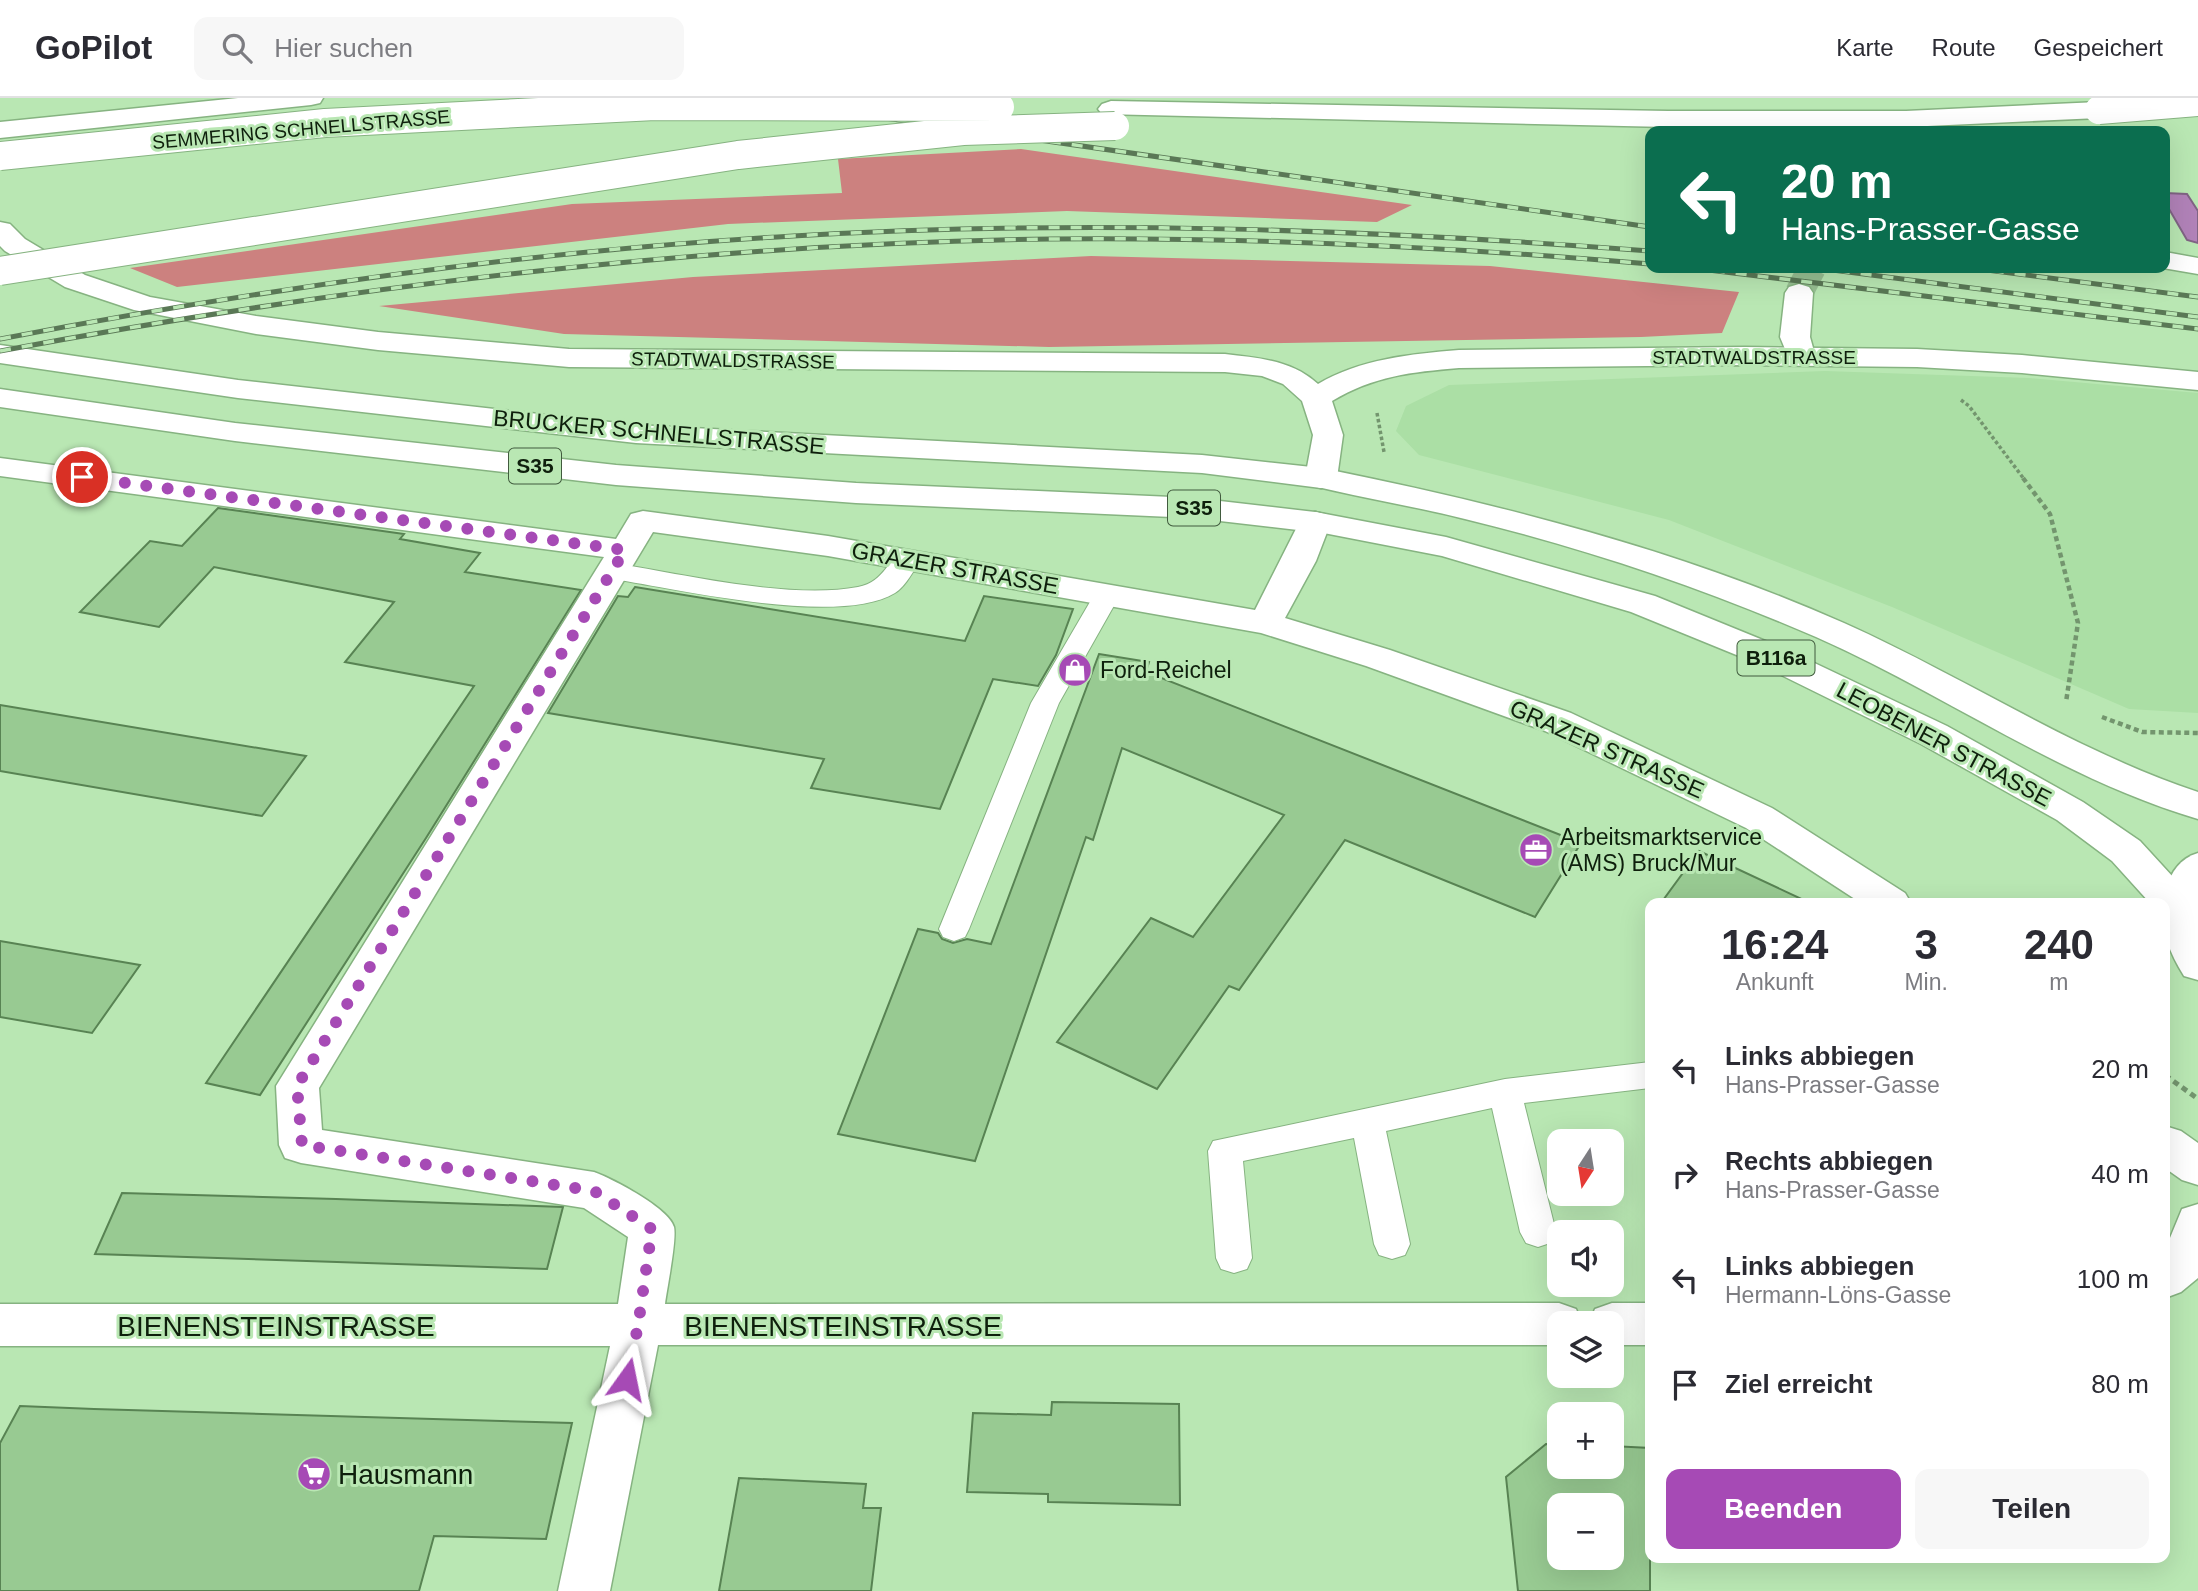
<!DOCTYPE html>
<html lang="de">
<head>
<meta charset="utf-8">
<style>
  :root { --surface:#fff; --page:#f7f7f7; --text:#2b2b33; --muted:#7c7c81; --line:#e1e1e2; --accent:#a64ab5 }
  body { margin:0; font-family:Arial,sans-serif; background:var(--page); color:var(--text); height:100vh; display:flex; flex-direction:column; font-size:26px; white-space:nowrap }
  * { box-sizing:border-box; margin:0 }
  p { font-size:23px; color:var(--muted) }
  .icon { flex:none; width:38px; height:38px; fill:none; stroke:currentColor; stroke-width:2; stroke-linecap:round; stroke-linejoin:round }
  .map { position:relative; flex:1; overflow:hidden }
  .side { position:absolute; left:1645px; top:800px; width:525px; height:665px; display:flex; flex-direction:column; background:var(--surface); border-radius:14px; box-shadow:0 7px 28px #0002 }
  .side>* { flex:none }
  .hud { position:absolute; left:1645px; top:28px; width:525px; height:147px; border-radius:14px; box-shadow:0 7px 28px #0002; background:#0b6e4f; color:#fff; overflow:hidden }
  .needle { width:46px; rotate:192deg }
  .controls { position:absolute; left:1547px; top:1031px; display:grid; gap:14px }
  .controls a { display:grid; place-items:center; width:77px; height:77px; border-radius:14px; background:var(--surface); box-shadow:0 7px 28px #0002; font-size:35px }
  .pin { position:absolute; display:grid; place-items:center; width:60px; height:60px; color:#fff; margin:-30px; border:4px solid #fff; border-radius:50%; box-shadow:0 2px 7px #0007 }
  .me { position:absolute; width:77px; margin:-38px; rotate:12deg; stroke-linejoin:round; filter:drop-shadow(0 0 5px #0008) }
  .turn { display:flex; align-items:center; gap:24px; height:147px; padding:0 21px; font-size:32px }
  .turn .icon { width:91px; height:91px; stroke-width:2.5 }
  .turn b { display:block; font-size:49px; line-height:60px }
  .eta { display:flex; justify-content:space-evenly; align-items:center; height:119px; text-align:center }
  .eta b { font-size:42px; font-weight:700; line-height:49px }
  .action { display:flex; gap:14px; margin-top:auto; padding:14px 21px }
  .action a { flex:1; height:80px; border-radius:14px; background:var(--accent); color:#fff; font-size:28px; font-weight:700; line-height:80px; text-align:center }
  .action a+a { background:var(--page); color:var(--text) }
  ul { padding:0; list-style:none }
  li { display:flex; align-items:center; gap:21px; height:105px; padding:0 21px }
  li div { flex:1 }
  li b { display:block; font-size:26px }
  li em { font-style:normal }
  header { display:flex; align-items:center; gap:42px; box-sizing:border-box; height:98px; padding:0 35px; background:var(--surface); border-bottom:2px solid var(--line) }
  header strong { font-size:33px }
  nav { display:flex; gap:38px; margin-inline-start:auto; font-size:24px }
  .search { width:490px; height:63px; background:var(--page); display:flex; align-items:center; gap:18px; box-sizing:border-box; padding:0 24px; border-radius:14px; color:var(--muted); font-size:26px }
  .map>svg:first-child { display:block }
  .built { fill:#abdfa5 }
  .forest { fill:#cc817f }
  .water { fill:#b182b8; stroke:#806484; stroke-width:2 }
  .building { fill:#98ca92; stroke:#588353; stroke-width:2; fill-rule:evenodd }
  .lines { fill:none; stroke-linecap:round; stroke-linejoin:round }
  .minor-tunnel { stroke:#97bf92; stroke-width:28; stroke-dasharray:28 14; stroke-linecap:butt }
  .service-casing { stroke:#86b381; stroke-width:2 }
  .minor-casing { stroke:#86b381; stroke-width:3 }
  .tertiary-casing { stroke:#86b381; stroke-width:3 }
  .primary-casing { stroke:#86b381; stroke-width:3 }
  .trunk-casing { stroke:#86b381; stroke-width:3 }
  .motorway-casing { stroke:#86b381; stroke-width:3 }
  .path-far2 { stroke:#73956e; stroke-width:3.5; stroke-dasharray:3.5 2.5; stroke-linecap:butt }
  .path-far1 { stroke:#73956e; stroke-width:4.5; stroke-dasharray:5 3.5; stroke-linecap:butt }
  .path { stroke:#73956e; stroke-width:5; stroke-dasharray:6 4.5; stroke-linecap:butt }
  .service { fill:#fff; fill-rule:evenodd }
  .minor { fill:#fff; fill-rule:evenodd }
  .tertiary { fill:#fff; fill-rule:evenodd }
  .primary { fill:#fff; fill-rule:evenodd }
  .trunk { fill:#fff; fill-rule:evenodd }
  .motorway { fill:#fff; fill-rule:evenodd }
  .rail-casing { stroke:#5a7856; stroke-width:5 }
  .rail { stroke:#b9e7b3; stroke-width:3.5; stroke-dasharray:11; stroke-linecap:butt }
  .motorway-bridge-casing { stroke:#86b381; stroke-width:30; stroke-linecap:butt }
  .motorway-bridge { stroke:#fff; stroke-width:28 }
  .route { stroke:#a64ab5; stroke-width:12; stroke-dasharray:0 21.6 }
  .labels { text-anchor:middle; stroke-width:6; stroke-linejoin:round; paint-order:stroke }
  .far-street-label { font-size:19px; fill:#0e1f0c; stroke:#b9e7b3 }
  .shield { fill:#b9e7b3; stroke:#415b3e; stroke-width:2 }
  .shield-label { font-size:21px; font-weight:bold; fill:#0e1f0c }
  .street-label { font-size:23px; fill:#0e1f0c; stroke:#b9e7b3 }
  .poi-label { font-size:23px; fill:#0e1f0c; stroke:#b9e7b3; text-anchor:start }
  .near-street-label { font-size:28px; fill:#0e1f0c; stroke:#b9e7b3 }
  .near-poi-label { font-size:28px; fill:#0e1f0c; stroke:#b9e7b3; text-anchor:start }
</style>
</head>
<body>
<header>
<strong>GoPilot</strong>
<div class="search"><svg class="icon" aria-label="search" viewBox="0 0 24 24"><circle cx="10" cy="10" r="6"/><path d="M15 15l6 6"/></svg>Hier suchen</div>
<nav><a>Karte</a><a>Route</a><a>Gespeichert</a></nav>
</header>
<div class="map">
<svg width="2198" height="1493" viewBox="0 0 2198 1493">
  <rect width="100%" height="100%" fill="#b9e7b3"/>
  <path class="built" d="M1825,273l204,7 169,15v320l-69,-4 -237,-102 -223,-87 -250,-65 -23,-24 10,-25 43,-21z"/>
  <path class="forest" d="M1021,51l391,56 -35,17 -310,-11 -339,13 -551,63 -47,-19 442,-64 270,-11 -4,-34z
    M1091,158l399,10 249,26 -17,41 -81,4 -592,10 -485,-13 -185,-28 314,-29z"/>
  <path class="water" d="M2165,95l22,1 11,17v32l-11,-3 -22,-38z"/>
  <path class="building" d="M218,410l186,26 -4,5 80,14 -15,19 116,18 -155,248 -166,257 -54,-12 268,-397 -129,-24 49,-60 -180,-35 -55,60 -79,-15 70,-71 32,5z
    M635,489l330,54 19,-45 89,13 -17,46 -18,31 -45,-7 -53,130 -129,-21 13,-29 -276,-46 70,-117 10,1z
    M1099,556l50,8 -3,10 435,171 -46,74 -190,-77 -106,150 -10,-4 -72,103 -100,-47 94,-124 42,19 91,-122 -162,-67 -29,92 -7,-3 -111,324 -137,-27 80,-205 20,4 4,6 11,4 14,-4 24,5z
    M0,607l306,51 -44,60 -262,-45z
    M1699,753l111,52h-149z
    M0,843l140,24 -48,68 -92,-16z
    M122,1095l214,6 227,8 -16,62 -452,-15z
    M1052,1304l127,2 1,101 -132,-3v-8l-81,-2 6,-79 78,2z
    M20,1308l74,3 478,14 -26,116 -112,-3 -15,55h-419v-148z
    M1546,1346l13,1v21h53v-20l38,2v143h-132l-12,-114zM1559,1407h53v53h-53z
    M739,1380l127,6 -3,24h18l-10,83h-152z"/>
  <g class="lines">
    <path class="minor-tunnel" d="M1799,195l13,-25"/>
    <g class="service-casing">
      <path id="service" d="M908,453l9,2 4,6c-7,11 -15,27 -26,34 -56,34 -217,-4 -282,-14l-9,-2 -4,-6 4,-6 9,-2c70,11 177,37 245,24 28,-5 29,-31 50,-36z
        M1107,489l9,2 4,6 -61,108 -90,226 -4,8 -11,4 -11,-4 -4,-8 92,-226 63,-108 4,-6z
        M1650,964v26l-126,15 32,129 -6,11 -12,4 -12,-4 -6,-11 -28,-124 -106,23 24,113 -5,11 -13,4 -13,-4 -5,-11 -20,-106 -111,23 9,97 -5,11 -13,4 -13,-4 -5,-11 -8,-107 5,-10 292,-62z"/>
    </g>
    <g class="minor-casing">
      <path id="minor" d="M2165,154l33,6v16l-35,-6z
        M1799,186l10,3 4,6 -3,44 5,18 -5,6 -10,3 -10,-3 -10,-24 5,-44 4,-6z
        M0,360l616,81 15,-25 12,-3 185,25 427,74 48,-95 12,-3 12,3 4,7 -15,39 -31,57 105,32 181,63 201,95 133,85 6,10h-50l-115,-75 -201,-97 -179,-65 -105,-33 -433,-77 -175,-24 -334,556 3,42 272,42c19,7 75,36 80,55 3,13 -7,61 -9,77l894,-1 17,6 6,14h-23v22h-901l-48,246h-52l52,-245h-610v-42h618l10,-67 -44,-29 -283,-45 -16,-5 -6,-13 -3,-59 328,-529 -604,-81z
        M2165,1028l16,5 17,12v42l-16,-5 -17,-12z
        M2198,1106v74l-17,14 -16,6v-48l17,-41z
        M1612,1205h38v42h-38v-22h-23l6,-14z"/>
    </g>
    <g class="tertiary-casing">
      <path id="tertiary" d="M0,124l10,2 15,15 60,36 65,22 106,19 122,16 191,17 656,5c34,4 67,6 93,30 42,-25 93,-30 141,-34l286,-3 172,2 105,6 176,17v18l-176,-17 -105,-6 -172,-2 -286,3c-48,4 -85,8 -127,33l11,34 -6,43 -5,7 -11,3 -11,-3 -5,-7 8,-43 -11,-34 -19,-17 -21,-8 -37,-4 -656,-5 -191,-17 -122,-16 -122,-24 -69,-23 -60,-36 -5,-5z"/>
    </g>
    <g class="primary-casing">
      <path id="primary" d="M2198,755v127l-14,-4c-7,-11 -13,-23 -17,-35 -9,-30 -4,-78 31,-88z"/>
    </g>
    <g class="trunk-casing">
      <path id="trunk" d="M1321,370c178,36 356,81 523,155 119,53 230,128 354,169v27c-136,-40 -253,-125 -382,-182 -113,-49 -231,-89 -351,-118 -51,-13 -104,-21 -155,-34l-5,-7 5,-7z
        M1315,414l131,25 209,59 130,53 162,77 136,76 57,39 55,60 3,5 -3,15 -14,5 -14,-5 -2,-18h-15l-38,-42 -55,-41 -136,-76 -160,-79 -130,-53 -189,-56 -139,-27 -4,-7 4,-7z"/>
    </g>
    <g class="motorway-casing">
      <path id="motorway" d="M238,0h85l-3,5 -9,2 -311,33v-16z
        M1111,3l557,10h238l193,-9 9,3 4,5 -4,5 -9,3 -193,9h-238l-566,-13 -4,-5 4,-5z
        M0,247l238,35 398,45 566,30 119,13 11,3 5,7 -5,7 -11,3 -119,-15 -566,-30 -398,-45 -238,-35z
        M0,291l235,34 381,42 240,18 338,15 121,14 12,3 4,7 -4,7 -12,3 -121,-14 -338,-15 -240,-18 -381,-44 -235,-34z"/>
    </g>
    <path class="path-far2" d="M1961,302l8,6 55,73
      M1377,315l7,39"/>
    <path class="path-far1" d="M2023,380l27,36 28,109 -12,79
      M2102,619l40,15 56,1"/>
    <path class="path" d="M2165,977l33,24"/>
    <use href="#service" class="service"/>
    <use href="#minor" class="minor"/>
    <use href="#tertiary" class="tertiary"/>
    <use href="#primary" class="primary"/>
    <use href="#trunk" class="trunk"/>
    <use href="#motorway" class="motorway"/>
    <g class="rail-casing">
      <path id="rail" d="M745,0l905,129
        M1692,170l506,61
        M1817,170l381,49
        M1971,170l227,29
        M0,241c262,-50 526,-88 793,-103 286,-17 571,-7 857,15
        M0,253c347,-65 697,-107 1051,-112 200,-2 399,8 599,25"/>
    </g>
    <use href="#rail" class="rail"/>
    <g class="motorway-bridge-casing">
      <path id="motorway-bridge" d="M2099,12l99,-8
        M0,58l325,-33 330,-17 345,1
        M0,173l738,-116 225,-24 152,-5"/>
    </g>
    <use href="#motorway-bridge" class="motorway-bridge"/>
  </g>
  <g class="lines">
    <path class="route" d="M82,379l543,73 -328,536 5,59 292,46 58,38 -14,97 -11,53"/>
  </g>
  <defs>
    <g id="shop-disc" transform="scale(1.75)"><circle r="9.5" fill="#a64ab5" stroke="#b9e7b3"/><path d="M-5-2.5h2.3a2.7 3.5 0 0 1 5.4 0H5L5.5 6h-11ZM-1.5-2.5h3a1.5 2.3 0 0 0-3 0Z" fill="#fff"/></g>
    <g id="office-disc" transform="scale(1.75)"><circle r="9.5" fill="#a64ab5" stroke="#b9e7b3"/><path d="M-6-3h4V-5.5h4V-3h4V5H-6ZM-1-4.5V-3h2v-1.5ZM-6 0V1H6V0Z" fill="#fff"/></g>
    <g id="supermarket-disc" transform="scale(1.75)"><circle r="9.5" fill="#a64ab5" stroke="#b9e7b3"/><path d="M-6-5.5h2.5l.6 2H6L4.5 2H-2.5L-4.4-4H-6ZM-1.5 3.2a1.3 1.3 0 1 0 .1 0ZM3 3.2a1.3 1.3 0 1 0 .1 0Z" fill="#fff"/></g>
  </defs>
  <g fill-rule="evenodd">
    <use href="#shop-disc" x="1075" y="572"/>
    <use href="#office-disc" x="1536" y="752"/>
    <use href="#supermarket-disc" x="314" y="1376"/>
  </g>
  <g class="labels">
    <g class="far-street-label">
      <text transform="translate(301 31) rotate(-5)" y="7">SEMMERING SCHNELLSTRASSE</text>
      <text x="1754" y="266">STADTWALDSTRASSE</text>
      <text transform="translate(733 262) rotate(1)" y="7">STADTWALDSTRASSE</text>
    </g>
    <g class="shield">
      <rect x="509" y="350.5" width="52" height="35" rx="5"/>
      <rect x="1168" y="392.5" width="52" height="35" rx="5"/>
      <rect x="1737.5" y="542.5" width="77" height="35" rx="5"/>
    </g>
    <g class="shield-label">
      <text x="535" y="375">S35</text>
      <text x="1194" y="417">S35</text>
      <text x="1776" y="567">B116a</text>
    </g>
    <g class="street-label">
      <text transform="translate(659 334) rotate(5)" y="8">BRUCKER SCHNELLSTRASSE</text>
      <text transform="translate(955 470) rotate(10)" y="8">GRAZER STRASSE</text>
      <text transform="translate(1944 646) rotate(28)" y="8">LEOBENER STRASSE</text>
      <text transform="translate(1607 651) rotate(24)" y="8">GRAZER STRASSE</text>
    </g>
    <g class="poi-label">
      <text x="1100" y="580">Ford-Reichel</text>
      <text x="1560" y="747">Arbeitsmarktservice<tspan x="1560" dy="26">(AMS) Bruck/Mur</tspan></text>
    </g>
    <g class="near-street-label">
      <text x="276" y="1238">BIENENSTEINSTRASSE</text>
      <text x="843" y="1238">BIENENSTEINSTRASSE</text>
    </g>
    <g class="near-poi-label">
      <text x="338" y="1386">Hausmann</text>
    </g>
  </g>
</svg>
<div class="controls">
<a><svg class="needle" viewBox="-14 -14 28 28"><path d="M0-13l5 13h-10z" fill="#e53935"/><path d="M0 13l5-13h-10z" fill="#7c7c81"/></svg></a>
<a><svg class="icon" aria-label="sound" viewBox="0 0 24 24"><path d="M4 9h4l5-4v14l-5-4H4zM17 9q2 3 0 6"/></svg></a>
<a><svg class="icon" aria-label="layers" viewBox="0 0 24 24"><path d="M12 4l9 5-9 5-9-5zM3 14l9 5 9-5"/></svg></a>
<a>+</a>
<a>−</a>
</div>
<div class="pin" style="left:82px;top:379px;background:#d93025"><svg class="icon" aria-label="arrive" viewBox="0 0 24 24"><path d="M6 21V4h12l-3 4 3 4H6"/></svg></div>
<svg class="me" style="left:627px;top:1281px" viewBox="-20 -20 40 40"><path d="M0-17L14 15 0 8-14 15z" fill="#a64ab5" stroke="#fff" stroke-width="4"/></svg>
<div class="hud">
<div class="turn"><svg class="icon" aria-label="left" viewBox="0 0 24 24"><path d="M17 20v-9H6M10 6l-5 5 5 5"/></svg><div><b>20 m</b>Hans-Prasser-Gasse</div></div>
</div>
<section class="side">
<div class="eta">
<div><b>16:24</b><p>Ankunft</p></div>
<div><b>3</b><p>Min.</p></div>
<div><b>240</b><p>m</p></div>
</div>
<ul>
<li><svg class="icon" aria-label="left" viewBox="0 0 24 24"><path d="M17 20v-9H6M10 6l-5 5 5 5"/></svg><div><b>Links abbiegen</b><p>Hans-Prasser-Gasse</p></div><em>20 m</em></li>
<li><svg class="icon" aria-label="right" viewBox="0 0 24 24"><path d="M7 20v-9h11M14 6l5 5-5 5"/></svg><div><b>Rechts abbiegen</b><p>Hans-Prasser-Gasse</p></div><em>40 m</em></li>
<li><svg class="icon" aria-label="left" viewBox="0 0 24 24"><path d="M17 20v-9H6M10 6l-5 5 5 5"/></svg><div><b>Links abbiegen</b><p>Hermann-Löns-Gasse</p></div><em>100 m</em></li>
<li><svg class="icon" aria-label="arrive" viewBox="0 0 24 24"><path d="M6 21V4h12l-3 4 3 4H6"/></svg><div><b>Ziel erreicht</b></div><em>80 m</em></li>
</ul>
<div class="action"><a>Beenden</a><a>Teilen</a></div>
</section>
</div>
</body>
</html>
